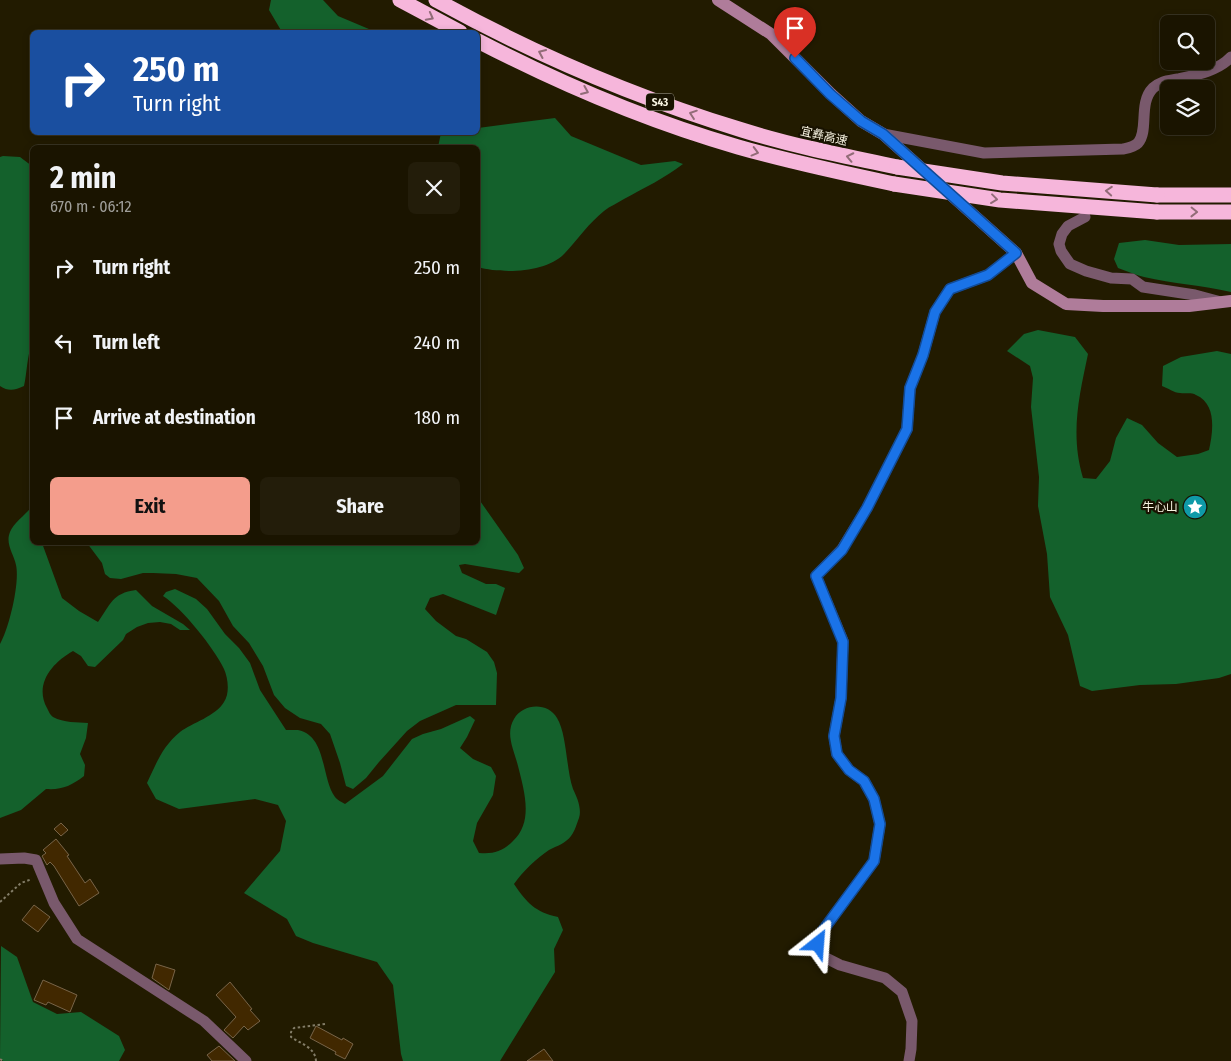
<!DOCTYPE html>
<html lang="en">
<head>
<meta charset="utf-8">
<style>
  :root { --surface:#1a1400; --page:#231d0a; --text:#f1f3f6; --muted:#9f9e99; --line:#383322; --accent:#f49d8c }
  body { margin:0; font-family:"Fira Sans Condensed","Noto Sans SC",sans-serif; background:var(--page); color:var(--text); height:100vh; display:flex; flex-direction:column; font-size:19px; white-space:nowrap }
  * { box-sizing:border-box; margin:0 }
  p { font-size:16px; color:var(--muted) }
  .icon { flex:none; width:28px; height:28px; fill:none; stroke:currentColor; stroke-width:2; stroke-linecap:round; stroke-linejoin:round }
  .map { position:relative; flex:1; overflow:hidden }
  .side { position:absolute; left:30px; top:145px; width:450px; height:400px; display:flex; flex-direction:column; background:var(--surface); border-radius:8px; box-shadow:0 2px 8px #0003,0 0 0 1px var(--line) }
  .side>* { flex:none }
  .banner { position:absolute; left:30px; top:30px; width:450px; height:105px; border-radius:8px; box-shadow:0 2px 8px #0003,0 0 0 1px var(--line); background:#1a4fa0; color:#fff; overflow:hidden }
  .buttons { position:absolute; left:1160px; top:15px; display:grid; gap:10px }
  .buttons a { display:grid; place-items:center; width:55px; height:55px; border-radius:8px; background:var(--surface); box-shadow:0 2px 8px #0003,0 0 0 1px var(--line); font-size:25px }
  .pin { position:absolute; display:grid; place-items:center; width:42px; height:42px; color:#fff; margin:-51px -21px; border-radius:50% 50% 50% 0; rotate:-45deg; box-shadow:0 0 5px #0007 }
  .pin .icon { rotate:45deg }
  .me { position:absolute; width:55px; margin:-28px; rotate:28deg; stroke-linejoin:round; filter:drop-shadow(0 0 4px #0008) }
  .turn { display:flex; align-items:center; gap:18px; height:105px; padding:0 20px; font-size:22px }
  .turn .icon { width:65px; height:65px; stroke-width:2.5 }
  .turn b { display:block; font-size:35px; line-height:42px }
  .round { display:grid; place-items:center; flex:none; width:52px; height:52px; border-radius:8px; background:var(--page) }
  .summary { display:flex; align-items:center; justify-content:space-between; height:85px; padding:0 20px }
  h1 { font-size:30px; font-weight:700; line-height:38px }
  .action { display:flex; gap:10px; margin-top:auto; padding:10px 20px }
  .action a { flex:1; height:58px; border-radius:8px; background:var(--accent); color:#111; font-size:20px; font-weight:700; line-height:58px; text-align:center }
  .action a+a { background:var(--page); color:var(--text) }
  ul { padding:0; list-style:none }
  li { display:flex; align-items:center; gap:15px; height:75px; padding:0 20px }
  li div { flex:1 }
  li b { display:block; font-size:19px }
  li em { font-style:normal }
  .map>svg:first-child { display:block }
  .forest { fill:#14612c }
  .building { fill:#412800; stroke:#786448 }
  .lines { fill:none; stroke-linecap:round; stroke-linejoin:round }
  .path { stroke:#837d67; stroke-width:2; stroke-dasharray:2.5 2.5; stroke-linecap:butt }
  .minor { stroke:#79596c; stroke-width:11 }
  .secondary { stroke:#af7c9a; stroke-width:12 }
  .motorway { stroke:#f6b6db; stroke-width:15 }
  .motorway-bridge { stroke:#f6b6db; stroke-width:15 }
  .oneway { stroke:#926c78 }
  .route-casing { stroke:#114b97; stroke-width:12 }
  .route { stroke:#1a73e8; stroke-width:9 }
  .labels { text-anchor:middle; stroke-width:4.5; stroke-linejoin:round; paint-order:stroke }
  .shield { fill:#181200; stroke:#b5b09e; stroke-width:1 }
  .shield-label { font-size:11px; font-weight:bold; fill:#f8f4e2 }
  .street-label { font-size:12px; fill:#f8f4e2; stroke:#181200 }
  .poi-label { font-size:12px; fill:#f8f4e2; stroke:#181200; text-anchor:end }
</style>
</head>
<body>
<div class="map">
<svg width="1231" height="1061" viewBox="0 0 1231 1061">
  <rect width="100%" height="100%" fill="#221b00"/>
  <path class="forest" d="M271,0h52l15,16 38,16h-94l-13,-22z
    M555,118l16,18 70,29 34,-4 8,3c-18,14 -39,24 -59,35 -6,4 -14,7 -20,12 -15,12 -26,28 -39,42 -18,20 -63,21 -87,14v-119l-40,-1 3,-14 37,-1v-4z
    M3,156l17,1 12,9v177c-5,13 -5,29 -8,43 -9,4 -15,6 -24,0v-229z
    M1145,240l34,5 52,-1v48c-29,-7 -58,-8 -87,-15 -8,-2 -17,-6 -26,-9l-4,-9 5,-16z
    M1038,330l37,7 13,17c-9,43 -18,80 -5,124l13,1 14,-18 6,-23 11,-20 15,7 16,18 19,14 21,-3 11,-4c4,-18 8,-46 -13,-55 -5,-3 -10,-1 -16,-2 -6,0 -12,-5 -18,-7l1,-20 18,-9 36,-6 14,3v320l-12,4 -43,6 -36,1 -48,6 -12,-5 -12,-51 -18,-38 -3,-43 -9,-48 1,-29 -8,-70 2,-29 -3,-12 -23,-15 17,-17z
    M478,498l40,57 6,13 -5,5 -54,-9 -6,1 3,8 24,11h10l9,4 -9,27 -53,-21 -13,4 -5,11 11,12 20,15 10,3 21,13 7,10 3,11 -1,32h-40l-36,16 -13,10 -28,31 -13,16 -13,11 -7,-3 -6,-23 -10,-29 -9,-10 -21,-6 -15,-10 -11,-13 -11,-29 -14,-23 -16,-17 -14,-25 -22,-23 -21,-4 -23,-1h-10l-22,6 -11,-1 -5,-4 -3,-11 -15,-20 391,-1z
    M32,506v36l10,1 20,55 17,13 19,11c12,-17 14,-29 38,-32l16,16 31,18 7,6h-10l-9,-6 -11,-2 -12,1 -11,4 -11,7 -3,6 -28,27 -7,-1 -7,-10 -8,-5c-21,12 -39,33 -26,57 2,4 3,7 6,9 11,6 24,5 35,6l-2,15 -6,16 5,11 -1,11c-13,10 -22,14 -38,13l-25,21 -21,8v-174c9,-16 20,-61 16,-79 -2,-11 -11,-21 -6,-33 4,-10 16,-17 22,-26z
    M175,589l21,10 11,10 18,25 14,14 11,15 10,27 26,40c3,0 8,0 12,0 29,6 23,48 37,67 2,3 7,5 10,7l38,-28 29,-37 11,-5 18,-5 29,-13 5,4 -8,17 -7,11 13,11 18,8 5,9 -3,19 -16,28 -4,18 6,12c15,1 23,-1 34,-12 21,-19 11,-51 5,-75 -4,-16 -13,-32 -4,-47 9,-16 34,-17 43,-1 10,16 9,51 16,71 4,8 9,20 6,29 -2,5 -4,13 -8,18 -5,7 -14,10 -22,14 -13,9 -26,21 -35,34 13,19 21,28 44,33l5,13 -9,19 1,23 -55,89h-97l-2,-7 -8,-69 -16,-23 -64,-19 -17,-7 -9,-17 -43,-26 36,-42 6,-30 -8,-16 -23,-6 -76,10 -23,-10 -9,-16c10,-21 15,-36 33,-51 12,-9 36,-16 44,-30 6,-9 4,-24 0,-33 -10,-21 -42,-61 -61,-73l3,-4z
    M1,946l16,11 16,45 24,12 24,-2 38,24 6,14 -6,11h-116l-3,-3z"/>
  <path class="building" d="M61,823l7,7 -7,6 -7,-7z
    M56,839l13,16 -2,1 18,27 5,-4 9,14 -20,13 -25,-40 -4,-4 -3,3 -5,-9 4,-3 -3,-3z
    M34,905l16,12 -12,15 -16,-12z
    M156,964l19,6 -6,20 -17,-12z
    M43,980l34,15 -7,17 -22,-10 -2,3 -12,-5z
    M230,982l22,27 -2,1 10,11 -12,9 -4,-4 -11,12 -9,-8 12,-13 -20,-22z
    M316,1026l26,14 1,-2 10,6 -8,15 -10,-5 1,-2 -26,-14z
    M219,1046l16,15h-23l-5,-6z
    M544,1049l9,12h-26z"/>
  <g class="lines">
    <path class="path" d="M0,902l21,-19 11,-4
      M0,1059l3,2
      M316,1061c-1,-14 -15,-17 -25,-24v-5l3,-4 31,-4"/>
    <path class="minor" d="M883,134l101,19 139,-4c5,-1 11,-2 15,-6 11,-12 0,-40 15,-55 8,-7 14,-7 25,-9 18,-4 40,-8 53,-22
      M1085,217l-17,9 -6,8 -3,10 2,7 9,13 16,7 25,7 21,1 11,8 52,8 26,7
      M0,859l24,-1 12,2 18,43 23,36 127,82 42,40
      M909,1061l2,-12 1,-28 -10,-29 -17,-14 -45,-13 -18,-9 -4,-6 3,-17 53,-72 6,-37 -6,-25 -10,-18 -15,-11 -12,-16 -3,-18 7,-38 2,-57 -27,-65 26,-27 25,-41 40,-79 3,-41 13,-33 12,-43 15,-23 38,-14 28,-22"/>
    <path class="secondary" d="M718,0l53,34 60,60 30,27 22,13 133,119 16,30 34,21 37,2h86l42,-5"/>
    <path class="motorway" d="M400,0l60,32
      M436,0c96,53 201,98 306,130 51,16 103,26 155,37
      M478,41c81,42 173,81 260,106 52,15 104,26 156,37
      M1157,195h74
      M1157,212h74"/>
    <path class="motorway-bridge" d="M897,167l105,16 155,12
      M894,184l106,16 157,12"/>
  </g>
  <defs><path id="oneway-chevron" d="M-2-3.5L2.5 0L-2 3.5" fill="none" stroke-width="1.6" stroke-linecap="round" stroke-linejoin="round" transform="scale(1.25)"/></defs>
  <g class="oneway">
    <use href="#oneway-chevron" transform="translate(430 17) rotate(28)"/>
    <use href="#oneway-chevron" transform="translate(542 53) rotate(-156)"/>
    <use href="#oneway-chevron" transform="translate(585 91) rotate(23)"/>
    <use href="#oneway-chevron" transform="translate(693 114) rotate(-161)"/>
    <use href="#oneway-chevron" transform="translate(755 152) rotate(15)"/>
    <use href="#oneway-chevron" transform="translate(850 157) rotate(-168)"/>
    <use href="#oneway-chevron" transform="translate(1109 191) rotate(-176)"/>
    <use href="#oneway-chevron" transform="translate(994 199) rotate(7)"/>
    <use href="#oneway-chevron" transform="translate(1194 212) rotate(1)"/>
  </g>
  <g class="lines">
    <g class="route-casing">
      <path id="route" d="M795,58l35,36 31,27 22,13 133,119 -28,22 -38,14 -15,23 -12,43 -13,33 -3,41 -40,79 -25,42 -26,26 27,66 -2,56 -7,38 3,18 12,16 15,11 10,18 6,25 -6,37 -53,72 -3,11"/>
    </g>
    <use href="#route" class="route"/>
  </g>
  <defs>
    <g id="sight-disc" transform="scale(1.25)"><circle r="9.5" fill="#0f9aa8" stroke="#181200"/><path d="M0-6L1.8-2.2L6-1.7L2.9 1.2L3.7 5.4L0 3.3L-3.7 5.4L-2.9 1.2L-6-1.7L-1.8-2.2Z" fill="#fff"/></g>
  </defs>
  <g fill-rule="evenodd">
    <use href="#sight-disc" x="1195" y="507"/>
  </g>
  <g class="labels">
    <rect class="shield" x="646" y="93.5" width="28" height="17" rx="4"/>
    <g class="shield-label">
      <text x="660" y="106">S43</text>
    </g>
    <g class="street-label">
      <text transform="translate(824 136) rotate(13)" y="4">宜彝高速</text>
    </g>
    <g class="poi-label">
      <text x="1178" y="511">牛心山</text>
    </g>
  </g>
</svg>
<div class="buttons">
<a><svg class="icon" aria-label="search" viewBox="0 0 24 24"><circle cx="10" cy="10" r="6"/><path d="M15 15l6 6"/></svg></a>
<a><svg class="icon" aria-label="layers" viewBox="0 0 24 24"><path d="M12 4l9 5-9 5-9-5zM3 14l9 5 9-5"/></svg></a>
</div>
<div class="pin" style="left:795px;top:58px;background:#d93025"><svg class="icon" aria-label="arrive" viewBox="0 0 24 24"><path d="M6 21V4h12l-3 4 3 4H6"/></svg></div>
<svg class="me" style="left:818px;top:944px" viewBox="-20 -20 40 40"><path d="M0-17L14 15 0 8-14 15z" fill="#1a73e8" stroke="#fff" stroke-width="4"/></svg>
<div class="banner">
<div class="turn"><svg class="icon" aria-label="right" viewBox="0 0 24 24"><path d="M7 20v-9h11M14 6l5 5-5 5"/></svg><div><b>250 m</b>Turn right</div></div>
</div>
<section class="side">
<div class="summary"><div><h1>2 min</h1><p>670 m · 06:12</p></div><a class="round"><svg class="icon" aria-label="close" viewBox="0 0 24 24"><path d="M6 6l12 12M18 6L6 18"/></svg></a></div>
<ul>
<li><svg class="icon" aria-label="right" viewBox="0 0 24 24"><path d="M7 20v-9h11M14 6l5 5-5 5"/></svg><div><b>Turn right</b></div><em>250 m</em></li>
<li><svg class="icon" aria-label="left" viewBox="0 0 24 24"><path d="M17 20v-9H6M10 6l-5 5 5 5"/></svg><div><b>Turn left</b></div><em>240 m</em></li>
<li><svg class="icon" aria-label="arrive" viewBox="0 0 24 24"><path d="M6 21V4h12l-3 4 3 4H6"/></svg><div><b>Arrive at destination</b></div><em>180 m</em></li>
</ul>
<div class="action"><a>Exit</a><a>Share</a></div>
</section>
</div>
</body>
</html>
